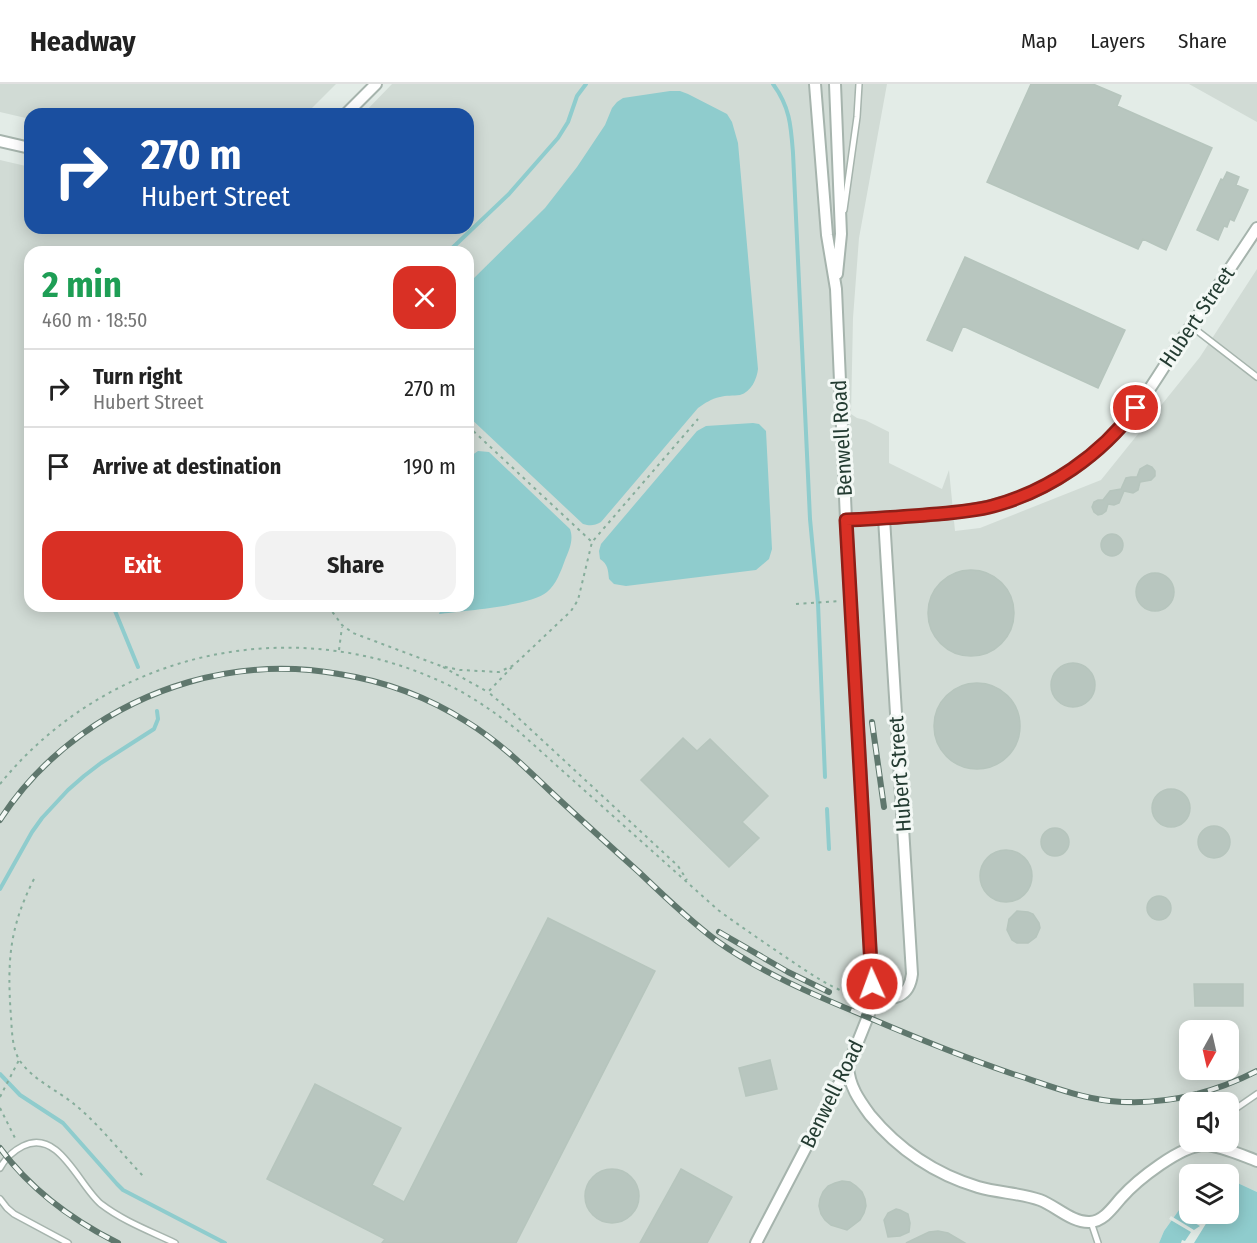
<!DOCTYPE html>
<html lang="en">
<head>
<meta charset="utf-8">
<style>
  :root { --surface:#fff; --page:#f2f2f2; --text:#222; --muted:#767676; --line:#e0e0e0; --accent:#d93025 }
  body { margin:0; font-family:"Fira Sans Condensed",sans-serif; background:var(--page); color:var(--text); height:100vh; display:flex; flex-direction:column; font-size:22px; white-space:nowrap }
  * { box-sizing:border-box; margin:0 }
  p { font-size:20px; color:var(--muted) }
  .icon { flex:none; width:33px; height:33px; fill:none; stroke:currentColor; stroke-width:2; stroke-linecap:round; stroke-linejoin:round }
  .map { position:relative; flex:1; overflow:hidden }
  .side { position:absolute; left:24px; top:162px; width:450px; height:366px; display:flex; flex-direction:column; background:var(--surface); border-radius:18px; box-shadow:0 3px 15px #0003 }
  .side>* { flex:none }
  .guide { position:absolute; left:24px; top:24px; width:450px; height:126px; border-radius:18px; box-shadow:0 3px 15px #0003; background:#1a4fa0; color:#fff; overflow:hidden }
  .needle { width:39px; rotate:188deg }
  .buttons { position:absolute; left:1179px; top:936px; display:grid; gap:12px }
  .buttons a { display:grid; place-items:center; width:60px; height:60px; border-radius:12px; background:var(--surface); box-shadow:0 3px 15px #0003; font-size:30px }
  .pin { position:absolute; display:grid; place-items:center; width:51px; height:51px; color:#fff; margin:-26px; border:3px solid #fff; border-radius:50%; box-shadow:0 2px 6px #0007 }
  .me { position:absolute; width:66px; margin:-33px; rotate:358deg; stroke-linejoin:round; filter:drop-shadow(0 0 4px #0008) }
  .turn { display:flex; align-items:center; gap:21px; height:126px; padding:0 18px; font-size:27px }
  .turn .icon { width:78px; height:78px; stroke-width:2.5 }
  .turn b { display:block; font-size:42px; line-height:51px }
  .round { display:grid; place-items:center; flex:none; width:63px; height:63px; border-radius:18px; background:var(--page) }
  .summary { display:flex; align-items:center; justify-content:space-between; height:102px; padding:0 18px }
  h1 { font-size:36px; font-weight:700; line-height:45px; color:#1e9e55 }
  .primary-button { display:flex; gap:12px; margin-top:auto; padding:12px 18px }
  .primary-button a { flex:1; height:69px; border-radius:18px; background:var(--accent); color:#fff; font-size:24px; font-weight:700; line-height:69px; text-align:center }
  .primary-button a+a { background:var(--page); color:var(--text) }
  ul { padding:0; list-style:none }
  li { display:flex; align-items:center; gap:18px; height:78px; padding:0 18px; border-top:2px solid var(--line) }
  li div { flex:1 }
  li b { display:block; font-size:22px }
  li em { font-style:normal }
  header { display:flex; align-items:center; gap:36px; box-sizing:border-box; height:84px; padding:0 30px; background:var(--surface); border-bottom:2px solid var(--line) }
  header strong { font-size:28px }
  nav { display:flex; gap:33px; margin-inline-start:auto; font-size:21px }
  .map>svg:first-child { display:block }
  .built { fill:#d1dbd5; fill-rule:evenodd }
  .water { fill:#8fcccd }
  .pier { fill:#e3ece7 }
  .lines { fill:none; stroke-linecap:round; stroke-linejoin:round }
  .stream { stroke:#8fcccd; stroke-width:4 }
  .building { fill:#b8c6bf; stroke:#b6c5bd; stroke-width:1.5 }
  .service-casing { stroke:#a6b4ad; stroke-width:8 }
  .minor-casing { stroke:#a6b4ad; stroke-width:14 }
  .path { stroke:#86ad9b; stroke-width:2; stroke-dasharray:3 4.5; stroke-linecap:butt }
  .service { stroke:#fff; stroke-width:5 }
  .minor { stroke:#fff; stroke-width:10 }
  .rail-casing { stroke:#5f776d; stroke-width:6 }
  .rail { stroke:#f3f8f5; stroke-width:4; stroke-dasharray:11; stroke-linecap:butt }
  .route-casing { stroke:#8d1f18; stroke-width:15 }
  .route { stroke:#d93025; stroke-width:10 }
  .labels { text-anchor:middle; stroke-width:6; stroke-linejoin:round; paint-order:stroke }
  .street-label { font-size:21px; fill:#243c32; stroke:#f3f8f5 }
</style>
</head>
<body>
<header>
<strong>Headway</strong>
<nav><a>Map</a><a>Layers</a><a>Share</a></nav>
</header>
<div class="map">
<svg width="1257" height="1159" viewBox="0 0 1257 1159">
  <rect width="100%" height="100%" fill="#e3ece7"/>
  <path class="built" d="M0,0h336l-30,30h-276v5l-30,-7z
    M392,0h495l-28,154 -6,80 -2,96 6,4 8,2 24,12v31l53,26 7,-19 6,61 25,-3 121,-48 99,-123 57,-88v923l-28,-13 -1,-5h-10l-4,-1 -4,1h-20l-1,22 -25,35 -5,12h-1159v-1083l30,7v61h438v-114h-105zM30,168h438v354h-438zM1190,946h38v40h-38zM1190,1018h38v40h-38z
    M1189,0h68v38z"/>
  <path class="water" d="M670,7h10l8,3 39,20 5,8 6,21 20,226c-1,10 -7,23 -18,26 -7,1 -14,0 -20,2 -9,2 -15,6 -22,11l-97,114c-7,4 -11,4 -18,2l-115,-108v-132l77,-76 32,-41 28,-42 7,-17 5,-6 6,-4z
    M753,339l6,1 7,7 6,118 -3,10 -13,11 -130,16 -12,-2 -5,-5c-1,-9 -1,-15 -9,-20l-1,-8 2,-7 96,-113 9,-5z
    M478,367l11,1 81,77c4,11 -1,21 -5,31 -4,11 -9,25 -18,32 -16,14 -85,19 -108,22l3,-8h26v-148z
    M1229,1095l28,13v51h-98l5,-12 25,-35 1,18h38z"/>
  <path class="pier" d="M1198,1130h14l-18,29h-13l1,-3 3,1 6,-9 -22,-13 2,-3 23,14 6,-4 -7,-4z"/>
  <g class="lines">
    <path class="stream" d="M773,0c17,23 18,42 20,69l17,366 8,84 7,174
      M448,168l61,-58 49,-56 10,-16 9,-26 9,-12
      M113,522l25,61
      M827,725l2,40
      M0,805l32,-57 10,-14 26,-28 16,-14 17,-13 53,-34 4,-10 -1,-8
      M0,990l20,21 43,28 54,61 6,6 102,53"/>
  </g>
  <path class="building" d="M1031,0h62l28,12 -4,10 95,42 -46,102 -23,-11 -5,10 -151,-67z
    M1227,88l12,5 -3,8 12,5 -14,31 -4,-2 -3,8 -3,-1 -6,14 -21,-10 24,-51 2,1z
    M965,173l160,73 -27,58 -135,-62 -11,25 -25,-11z
    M1147,381l5,2 3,4v5l-4,4 -11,2 -2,8 -5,3 -9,-2 -5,12 -5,2 -6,-1 -2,7 -4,3 -4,1 -4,-3 -2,-5 2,-5 4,-2h5l7,-9 11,-2 5,-11 5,-1h6l3,-8z
    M1101 461a11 11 0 1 1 22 0a11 11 0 1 1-22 0Z
    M928 529a43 43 0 1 1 86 0a43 43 0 1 1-86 0Z
    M1136 508a19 19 0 1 1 38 0a19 19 0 1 1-38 0Z
    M1051 601a22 22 0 1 1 44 0a22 22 0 1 1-44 0Z
    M934 642a43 43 0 1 1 86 0a43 43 0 1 1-86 0Z
    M683,654l14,13 13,-12 58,57 -26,26 17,16 -30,29 -88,-87z
    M1152 724a19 19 0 1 1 38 0a19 19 0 1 1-38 0Z
    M1198 758a16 16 0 1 1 32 0a16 16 0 1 1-32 0Z
    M1041 758a14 14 0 1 1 28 0a14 14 0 1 1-28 0Z
    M980 792a26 26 0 1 1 52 0a26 26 0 1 1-52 0Z
    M1147 824a12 12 0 1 1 24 0a12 12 0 1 1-24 0Z
    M1017,827l11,1 5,2 6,9 1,5 -4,9 -8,6h-11l-5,-3 -5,-10 2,-11z
    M548,834l107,53 -139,272h-134l3,-4 -118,-60 48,-95 86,44 -29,57 32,17z
    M1194,900h49v22h-48z
    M770,976l7,29 -31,7 -7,-28z
    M681,1085l51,28 -25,46h-67z
    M585 1112a27 27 0 1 1 54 0a27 27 0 1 1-54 0Z
    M842,1097l8,1 6,4 6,6 3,7 1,7 -2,7 -4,7 -13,10 -16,-5 -6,-5 -4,-6 -2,-8 1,-7 3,-7 5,-6 7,-3z
    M896,1125l4,1 8,4 2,9 -1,9 -9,4 -12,1 -4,-17 4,-7z
    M938,1147l10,2 17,10h-59l23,-11z"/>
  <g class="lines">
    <g class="service-casing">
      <path id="service" d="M844,126l13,-93 2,-33
        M1191,242l66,51
        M1228,1030l29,-20
        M0,1084c5,-9 13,-17 23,-22 36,-18 56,40 78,58 22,17 49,27 74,39
        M0,1115l7,9 7,6 54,29
        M1091,1138l7,21"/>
    </g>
    <g class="minor-casing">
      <path id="minor" d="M835,0l6,150 -4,40
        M346,30l30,-30
        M0,57l30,7
        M846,436c48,-3 98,-3 145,-14 52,-12 102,-45 136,-86 20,-24 36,-53 54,-79 25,-37 51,-75 76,-113
        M871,915c21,0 38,1 41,-25l-28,-456
        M848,982c1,20 11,34 22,49 29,35 65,59 108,72 21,6 42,6 62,13 16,6 32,23 50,22 14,-1 23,-15 31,-24 16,-18 60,-53 84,-53 17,1 36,10 52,16
        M756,1159l84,-161 15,-33 14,-35 2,-15 1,-22 -26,-457 -10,-231 -9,-54 -12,-151"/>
    </g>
    <path class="path" d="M468,342l124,116
      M796,520l43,-3
      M328,522l14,19 11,8 88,33 19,4 39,2 15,-7 57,-54 7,-11 14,-58 106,-123
      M339,566l3,-23
      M443,583l45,25
      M512,583l-24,25 25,21 165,153 9,14
      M0,700c111,-137 304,-176 460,-93 20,11 38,24 56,38l202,181c22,16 44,31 66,46 24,16 47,33 75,41
      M34,795c-25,49 -27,83 -23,138 1,14 1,32 9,44 13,19 37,29 54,43 26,21 47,49 70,73
      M0,1013l19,-37
      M0,1024l16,32"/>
    <use href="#service" class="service"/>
    <use href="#minor" class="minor"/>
    <g class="rail-casing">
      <path id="rail" d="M872,638l12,85
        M0,736c43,-67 113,-116 189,-138 49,-14 100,-17 150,-8 45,7 89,23 128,48 31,19 57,44 83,69 30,28 60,55 91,83 24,23 49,47 76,67 45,32 97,54 148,75 49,21 98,41 148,58 32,10 63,23 97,27 51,5 102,-7 147,-30
        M719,848l69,40 41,20
        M0,1064c31,42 72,72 118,95"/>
    </g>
    <use href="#rail" class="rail"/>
  </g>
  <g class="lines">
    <g class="route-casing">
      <path id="route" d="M872,900l-26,-464c26,-1 52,-3 79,-5 22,-2 46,-3 68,-9 56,-15 108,-51 143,-98"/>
    </g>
    <use href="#route" class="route"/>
  </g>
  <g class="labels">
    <g class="street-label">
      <text transform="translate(1197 233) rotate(-56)" y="7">Hubert Street</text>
      <text transform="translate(842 354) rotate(-93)" y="7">Benwell Road</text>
      <text transform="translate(900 690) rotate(-94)" y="7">Hubert Street</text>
      <text transform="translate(832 1010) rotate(-64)" y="7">Benwell Road</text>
    </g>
  </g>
</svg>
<div class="buttons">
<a><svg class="needle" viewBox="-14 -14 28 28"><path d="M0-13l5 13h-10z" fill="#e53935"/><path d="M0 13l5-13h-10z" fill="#767676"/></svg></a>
<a><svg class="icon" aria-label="sound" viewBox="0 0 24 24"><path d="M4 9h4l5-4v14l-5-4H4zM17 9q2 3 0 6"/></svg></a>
<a><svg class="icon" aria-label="layers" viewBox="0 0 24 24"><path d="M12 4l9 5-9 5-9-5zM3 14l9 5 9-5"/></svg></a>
</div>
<div class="pin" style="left:1136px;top:324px;background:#d93025"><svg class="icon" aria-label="arrive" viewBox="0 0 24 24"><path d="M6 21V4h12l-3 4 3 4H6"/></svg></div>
<svg class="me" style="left:872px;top:900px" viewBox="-20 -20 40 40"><circle r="17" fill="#d93025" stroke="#fff" stroke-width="3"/><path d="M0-11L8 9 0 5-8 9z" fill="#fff"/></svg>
<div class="guide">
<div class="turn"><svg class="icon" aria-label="right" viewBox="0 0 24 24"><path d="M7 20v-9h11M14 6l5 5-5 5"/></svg><div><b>270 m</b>Hubert Street</div></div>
</div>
<section class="side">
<div class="summary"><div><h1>2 min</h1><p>460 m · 18:50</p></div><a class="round" style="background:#d93025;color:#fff"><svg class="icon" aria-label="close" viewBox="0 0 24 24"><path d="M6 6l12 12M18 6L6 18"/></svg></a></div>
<ul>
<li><svg class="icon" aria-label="right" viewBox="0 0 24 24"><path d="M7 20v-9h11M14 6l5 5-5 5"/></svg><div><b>Turn right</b><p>Hubert Street</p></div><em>270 m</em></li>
<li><svg class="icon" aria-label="arrive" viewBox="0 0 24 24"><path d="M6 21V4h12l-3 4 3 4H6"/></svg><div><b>Arrive at destination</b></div><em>190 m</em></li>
</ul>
<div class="primary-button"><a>Exit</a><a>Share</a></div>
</section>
</div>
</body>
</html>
